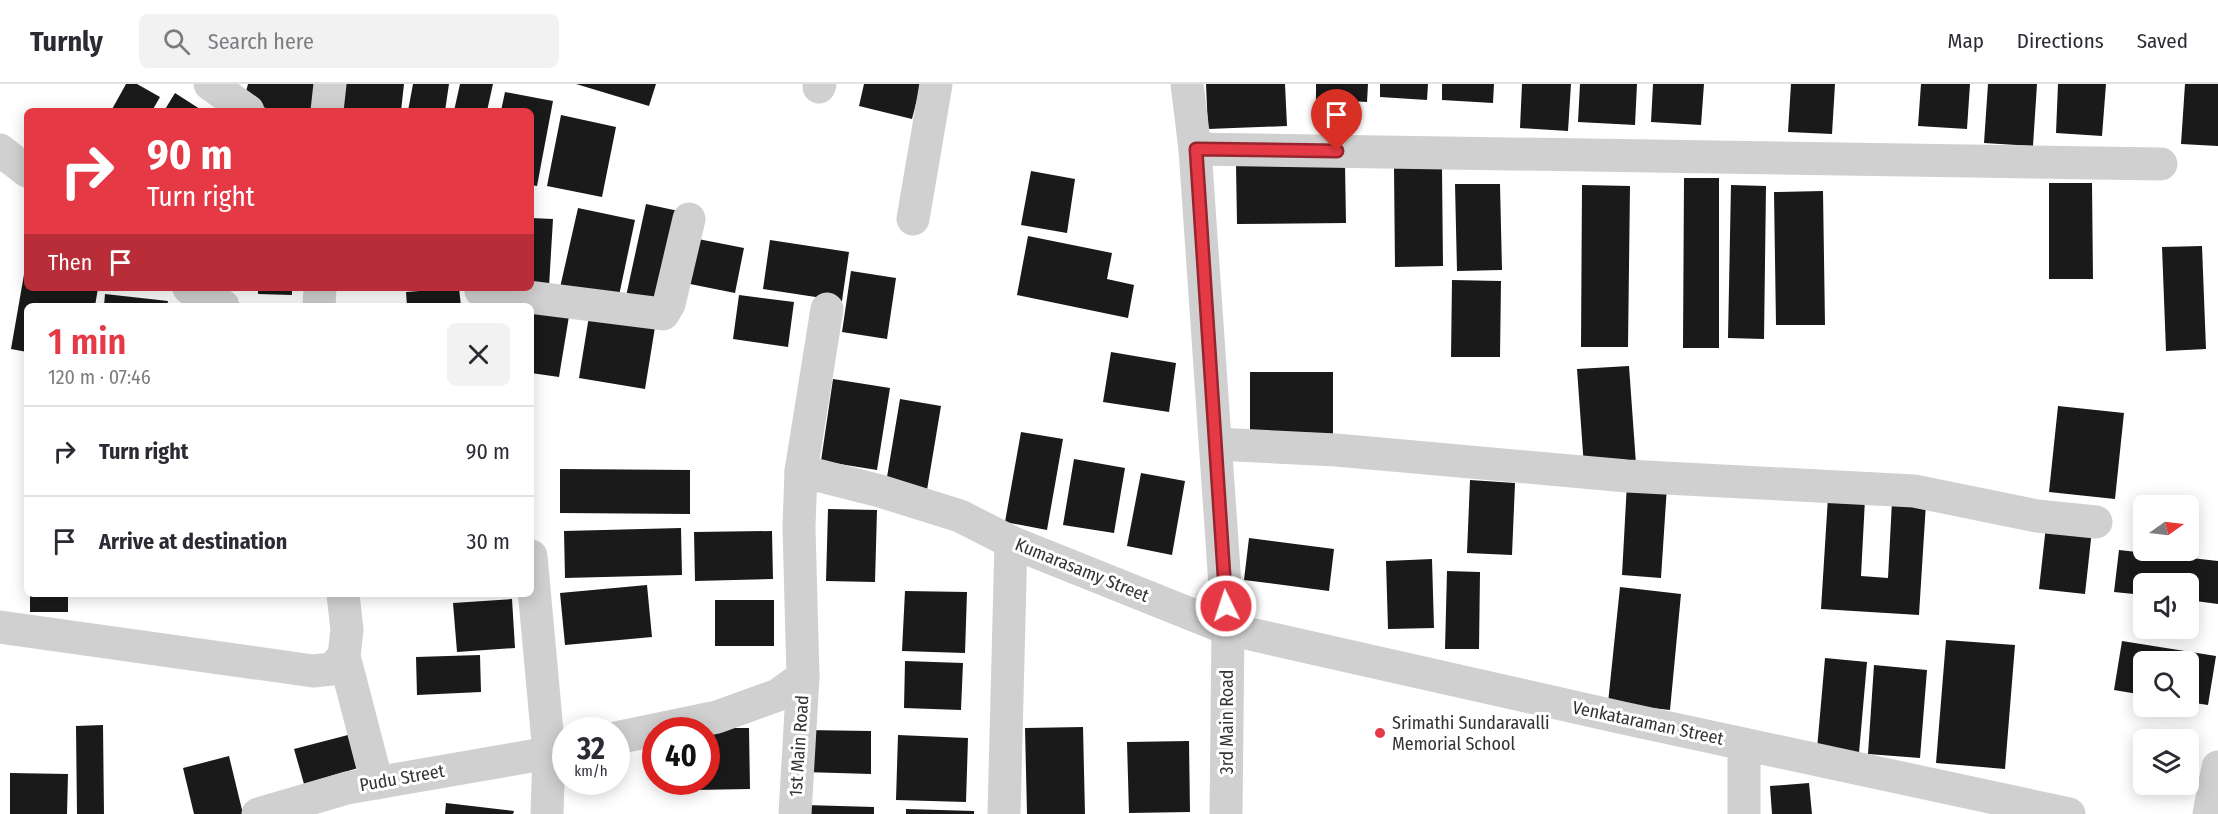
<!DOCTYPE html>
<html lang="en">
<head>
<meta charset="utf-8">
<style>
  :root { --surface:#fff; --page:#f2f2f3; --text:#2b2b33; --muted:#7c7c81; --line:#e1e1e2; --accent:#e63946 }
  body { margin:0; font-family:"Fira Sans Condensed",sans-serif; background:var(--page); color:var(--text); height:100vh; display:flex; flex-direction:column; font-size:22px; white-space:nowrap }
  * { box-sizing:border-box; margin:0 }
  p { font-size:20px; color:var(--muted) }
  .icon { flex:none; width:33px; height:33px; fill:none; stroke:currentColor; stroke-width:2; stroke-linecap:round; stroke-linejoin:round }
  .map { position:relative; flex:1; overflow:hidden }
  .panel { position:absolute; left:24px; top:219px; width:510px; height:294px; display:flex; flex-direction:column; background:var(--surface); border-radius:9px; box-shadow:0 3px 15px #0003 }
  .panel>* { flex:none }
  .banner { position:absolute; left:24px; top:24px; width:510px; height:183px; border-radius:9px; box-shadow:0 3px 15px #0003; background:#e63946; color:#fff; overflow:hidden }
  .needle { width:39px; rotate:76deg }
  .buttons { position:absolute; left:2133px; top:411px; display:grid; gap:12px }
  .buttons a { display:grid; place-items:center; width:66px; height:66px; border-radius:9px; background:var(--surface); box-shadow:0 3px 15px #0003; font-size:30px }
  .speed { position:absolute; left:552px; top:633px; display:flex; gap:12px; font-size:30px; font-weight:700; text-align:center }
  .speed>* { display:grid; place-content:center; width:78px; height:78px; border-radius:50%; background:var(--surface); box-shadow:0 3px 15px #0003; line-height:1 }
  .speed small { font-size:15px; font-weight:400 }
  .speed .limit { border:9px solid #d22; background:#fff; color:#111 }
  .pin { position:absolute; display:grid; place-items:center; width:51px; height:51px; color:#fff; margin:-62px -26px; border-radius:50% 50% 50% 0; rotate:-45deg; box-shadow:0 0 6px #0007 }
  .pin .icon { rotate:45deg }
  .me { position:absolute; width:66px; margin:-33px; rotate:356deg; stroke-linejoin:round; filter:drop-shadow(0 0 4px #0008) }
  .turn { display:flex; align-items:center; gap:21px; height:126px; padding:0 24px; font-size:27px }
  .turn .icon { width:78px; height:78px; stroke-width:2.5 }
  .turn b { display:block; font-size:42px; line-height:51px }
  .then { display:flex; align-items:center; height:57px; padding:0 24px; background:#0003; gap:12px; font-size:22px }
  .round { display:grid; place-items:center; flex:none; width:63px; height:63px; border-radius:9px; background:var(--page) }
  .overview { display:flex; align-items:center; justify-content:space-between; height:102px; padding:0 24px }
  h1 { font-size:36px; font-weight:600; line-height:45px; color:var(--accent) }
  ul { padding:0; list-style:none }
  li { display:flex; align-items:center; gap:18px; height:90px; padding:0 24px; border-top:2px solid var(--line) }
  li div { flex:1 }
  li b { display:block; font-size:22px }
  li em { font-style:normal }
  header { display:flex; align-items:center; gap:36px; box-sizing:border-box; height:84px; padding:0 30px; background:var(--surface); border-bottom:2px solid var(--line) }
  header strong { font-size:28px }
  nav { display:flex; gap:33px; margin-inline-start:auto; font-size:21px }
  .search { width:420px; height:54px; background:var(--page); display:flex; align-items:center; gap:15px; box-sizing:border-box; padding:0 21px; border-radius:9px; color:var(--muted); font-size:22px }
  .map>svg:first-child { display:block }
  .building { fill:#1a1a1a }
  .lines { fill:none; stroke-linecap:round; stroke-linejoin:round }
  .minor { stroke:#d0d0d0; stroke-width:33 }
  .tertiary { stroke:#d0d0d0; stroke-width:33 }
  .route-casing { stroke:#96252e; stroke-width:15 }
  .route { stroke:#e63946; stroke-width:10 }
  .poi-dot { fill:#e63946; stroke:#fff; stroke-width:2 }
  .labels { text-anchor:middle; stroke-width:6; stroke-linejoin:round; paint-order:stroke }
  .street-label { font-size:18px; fill:#333; stroke:#fff }
  .poi-label { font-size:18px; fill:#333; stroke:#fff; text-anchor:start }
</style>
</head>
<body>
<header>
<strong>Turnly</strong>
<div class="search"><svg class="icon" aria-label="search" viewBox="0 0 24 24"><circle cx="10" cy="10" r="6"/><path d="M15 15l6 6"/></svg>Search here</div>
<nav><a>Map</a><a>Directions</a><a>Saved</a></nav>
</header>
<div class="map">
<svg width="2218" height="730" viewBox="0 0 2218 730">
  <rect width="100%" height="100%" fill="#fff"/>
  <path class="building" d="M126,0h11l23,13 -8,14h-41z
    M248,0h78l-2,27h-51l-29,-12z
    M333,0h71l-3,27h-72z
    M413,0h36l-4,27h-37z
    M460,0h33l-6,27h-33z
    M576,0h80l-7,22z
    M864,0h57l-9,35 -53,-13z
    M1206,0h79l2,42 -79,3z
    M1316,0h52l-1,18 -51,-3z
    M1380,0h48l-1,16 -47,-3z
    M1442,0h52l-1,19 -51,-3z
    M1522,0h49l-3,47 -48,-3z
    M1580,0h57l-2,41 -57,-3z
    M1653,0h51l-3,41 -50,-3z
    M1791,0h44l-3,50 -44,-2z
    M1921,0h49l-3,45 -49,-3z
    M1988,0h49l-4,62 -49,-3z
    M2058,0h48l-4,52 -46,-3z
    M2185,0h33v62l-37,-2z
    M505,8l48,9 -16,85 -6,-1v-74h-30z
    M175,9l28,18h-39z
    M561,31l55,12 -14,70 -55,-11z
    M1236,80h109l1,59 -109,1z
    M1394,84h48l1,98 -48,1z
    M1031,87l44,8 -8,54 -46,-8z
    M1684,94h35v170h-36z
    M2049,99h43l1,96h-44z
    M1455,100h45l2,86 -45,1z
    M1582,101l48,1 -2,161h-47z
    M1731,101l35,1 -2,153 -36,-1z
    M1823,107l2,134h-49l-2,-133z
    M646,120l37,8 -21,97 -37,-8z
    M578,124l57,12 -18,85 -58,-13z
    M531,134l22,1 -4,68 -18,-1z
    M1028,152l84,17 -5,26 27,6 -6,33 -111,-23z
    M693,154l51,10 -9,45 -50,-10z
    M770,156l79,12 -7,49 -79,-12z
    M2202,162l4,103 -40,2 -4,-104z
    M26,179l1,25h71l-3,18h-68v46l-16,-3z
    M851,187l45,7 -9,61 -45,-7z
    M1452,196l49,1 -1,76h-49z
    M258,204h34v7l-34,-1z
    M459,204l2,18h-54l-1,-14z
    M105,210l63,7 -1,5h-63z
    M739,211l55,7 -6,45 -55,-8z
    M531,222l39,4 -11,67 -28,-4z
    M590,226l66,11 -11,68 -66,-11z
    M1111,268l65,11 -7,49 -66,-10z
    M1629,282l7,98 -52,3 -7,-98z
    M1250,288h83v67h-83z
    M833,295l57,9 -13,82 -56,-9z
    M900,315l41,7 -14,84 -41,-7z
    M2058,322l66,7 -9,86 -66,-7z
    M1021,348l42,7 -16,91 -42,-8z
    M1074,375l51,9 -11,65 -51,-8z
    M560,385l130,1v44l-130,-1z
    M1141,389l44,8 -13,74 -45,-9z
    M1470,396l45,3 -3,72 -45,-2z
    M1627,399l40,3 -6,92 -39,-3z
    M1828,413l37,2 -4,77 27,2 4,-77 34,2 -7,112 -98,-6z
    M828,425l49,1 -2,72 -49,-1z
    M2046,442l46,4 -7,64 -46,-5z
    M681,444l1,47 -117,3 -1,-47z
    M772,447l1,48 -78,2 -1,-49z
    M1249,454l85,11 -5,42 -85,-11z
    M2119,466l99,11v43l-30,-4v-16h-44v11l-30,-3z
    M1432,475l2,69 -46,1 -2,-68z
    M1447,487l33,1 -1,77h-34z
    M647,501l5,52 -87,8 -5,-52z
    M1620,503l61,7 -11,116 -62,-7z
    M905,507l62,1 -2,61 -63,-2z
    M30,510h38v18h-38z
    M512,515l3,49 -58,4 -4,-49z
    M715,516h59v46h-59z
    M1946,556l69,5 -10,124 -69,-6z
    M2122,557l94,15 -8,49 -20,-3v-40h-44v33l-30,-5z
    M480,571l1,37 -64,3 -1,-38z
    M1825,574l42,4 -8,91 -42,-4z
    M905,577l58,2 -2,47 -57,-2z
    M1874,581l53,5 -7,88 -52,-4z
    M103,641l1,89h-27l-1,-88z
    M1083,643l2,87h-58l-2,-86z
    M693,644h56l1,61 -56,1v-8h12v-52z
    M805,646l66,1v43l-67,-2z
    M348,651l10,33 -54,16 -10,-35z
    M898,651l70,3 -2,64 -70,-2z
    M1189,657l1,71 -61,1 -2,-71z
    M229,672l14,58h-49l-11,-46z
    M10,689l58,1 -1,40h-57z
    M1809,699l3,31h-40l-2,-28z
    M446,719l68,8 -1,3h-68z
    M805,721l69,2v7h-70z
    M906,725l68,2v3h-68z"/>
  <g class="lines">
    <path class="minor" d="M210,0l38,27
      M819,3l1,-3
      M327,27l3,-27
      M1195,65l966,15
      M0,66l27,21
      M913,135l23,-135
      M189,204l27,17 7,1
      M481,207l182,23 6,-10 20,-85
      M319,222l1,-18
      M1216,360l120,6 291,26 287,15 123,25 59,6
      M801,387l26,-162
      M343,510l4,36 -3,26
      M0,543l313,44 19,-2 12,-13 33,127
      M258,730l89,-26 202,-35 -18,-197
      M795,730l8,-137
      M1004,730l7,-272
      M1226,730l2,-185 395,89 446,96
      M1744,730v-70
      M2209,730l9,-47"/>
    <path class="tertiary" d="M616,654l101,-21 61,-22 25,-18 -4,-150 2,-56 79,20 80,25 51,26 217,87 -33,-480 -8,-65
      M547,730l2,-61 17,-4"/>
  </g>
  <g class="lines">
    <g class="route-casing">
      <path id="route" d="M1226,522l-30,-457 141,2"/>
    </g>
    <use href="#route" class="route"/>
  </g>
  <circle class="poi-dot" cx="1380" cy="649" r="6"/>
  <g class="labels">
    <g class="street-label">
      <text transform="translate(1082 486) rotate(22)" y="6">Kumarasamy Street</text>
      <text transform="translate(1227 638) rotate(-90)" y="6">3rd Main Road</text>
      <text transform="translate(1648 639) rotate(12)" y="6">Venkataraman Street</text>
      <text transform="translate(799 662) rotate(-86)" y="6">1st Main Road</text>
      <text transform="translate(402 694) rotate(-10)" y="6">Pudu Street</text>
    </g>
    <g class="poi-label">
      <text x="1392" y="645">Srimathi Sundaravalli<tspan x="1392" dy="21">Memorial School</tspan></text>
    </g>
  </g>
</svg>
<div class="buttons">
<a><svg class="needle" viewBox="-14 -14 28 28"><path d="M0-13l5 13h-10z" fill="#e53935"/><path d="M0 13l5-13h-10z" fill="#7c7c81"/></svg></a>
<a><svg class="icon" aria-label="sound" viewBox="0 0 24 24"><path d="M4 9h4l5-4v14l-5-4H4zM17 9q2 3 0 6"/></svg></a>
<a><svg class="icon" aria-label="search" viewBox="0 0 24 24"><circle cx="10" cy="10" r="6"/><path d="M15 15l6 6"/></svg></a>
<a><svg class="icon" aria-label="layers" viewBox="0 0 24 24"><path d="M12 4l9 5-9 5-9-5zM3 14l9 5 9-5"/></svg></a>
</div>
<div class="speed"><div>32<small>km/h</small></div><div class="limit">40</div></div>
<div class="pin" style="left:1337px;top:67px;background:#d93025"><svg class="icon" aria-label="arrive" viewBox="0 0 24 24"><path d="M6 21V4h12l-3 4 3 4H6"/></svg></div>
<svg class="me" style="left:1226px;top:522px" viewBox="-20 -20 40 40"><circle r="17" fill="#e63946" stroke="#fff" stroke-width="3"/><path d="M0-11L8 9 0 5-8 9z" fill="#fff"/></svg>
<div class="banner">
<div class="turn"><svg class="icon" aria-label="right" viewBox="0 0 24 24"><path d="M7 20v-9h11M14 6l5 5-5 5"/></svg><div><b>90 m</b>Turn right</div></div>
<div class="then">Then<svg class="icon" aria-label="arrive" viewBox="0 0 24 24"><path d="M6 21V4h12l-3 4 3 4H6"/></svg></div>
</div>
<section class="panel">
<div class="overview"><div><h1>1 min</h1><p>120 m · 07:46</p></div><a class="round"><svg class="icon" aria-label="close" viewBox="0 0 24 24"><path d="M6 6l12 12M18 6L6 18"/></svg></a></div>
<ul>
<li><svg class="icon" aria-label="right" viewBox="0 0 24 24"><path d="M7 20v-9h11M14 6l5 5-5 5"/></svg><div><b>Turn right</b></div><em>90 m</em></li>
<li><svg class="icon" aria-label="arrive" viewBox="0 0 24 24"><path d="M6 21V4h12l-3 4 3 4H6"/></svg><div><b>Arrive at destination</b></div><em>30 m</em></li>
</ul>
</section>
</div>
</body>
</html>
